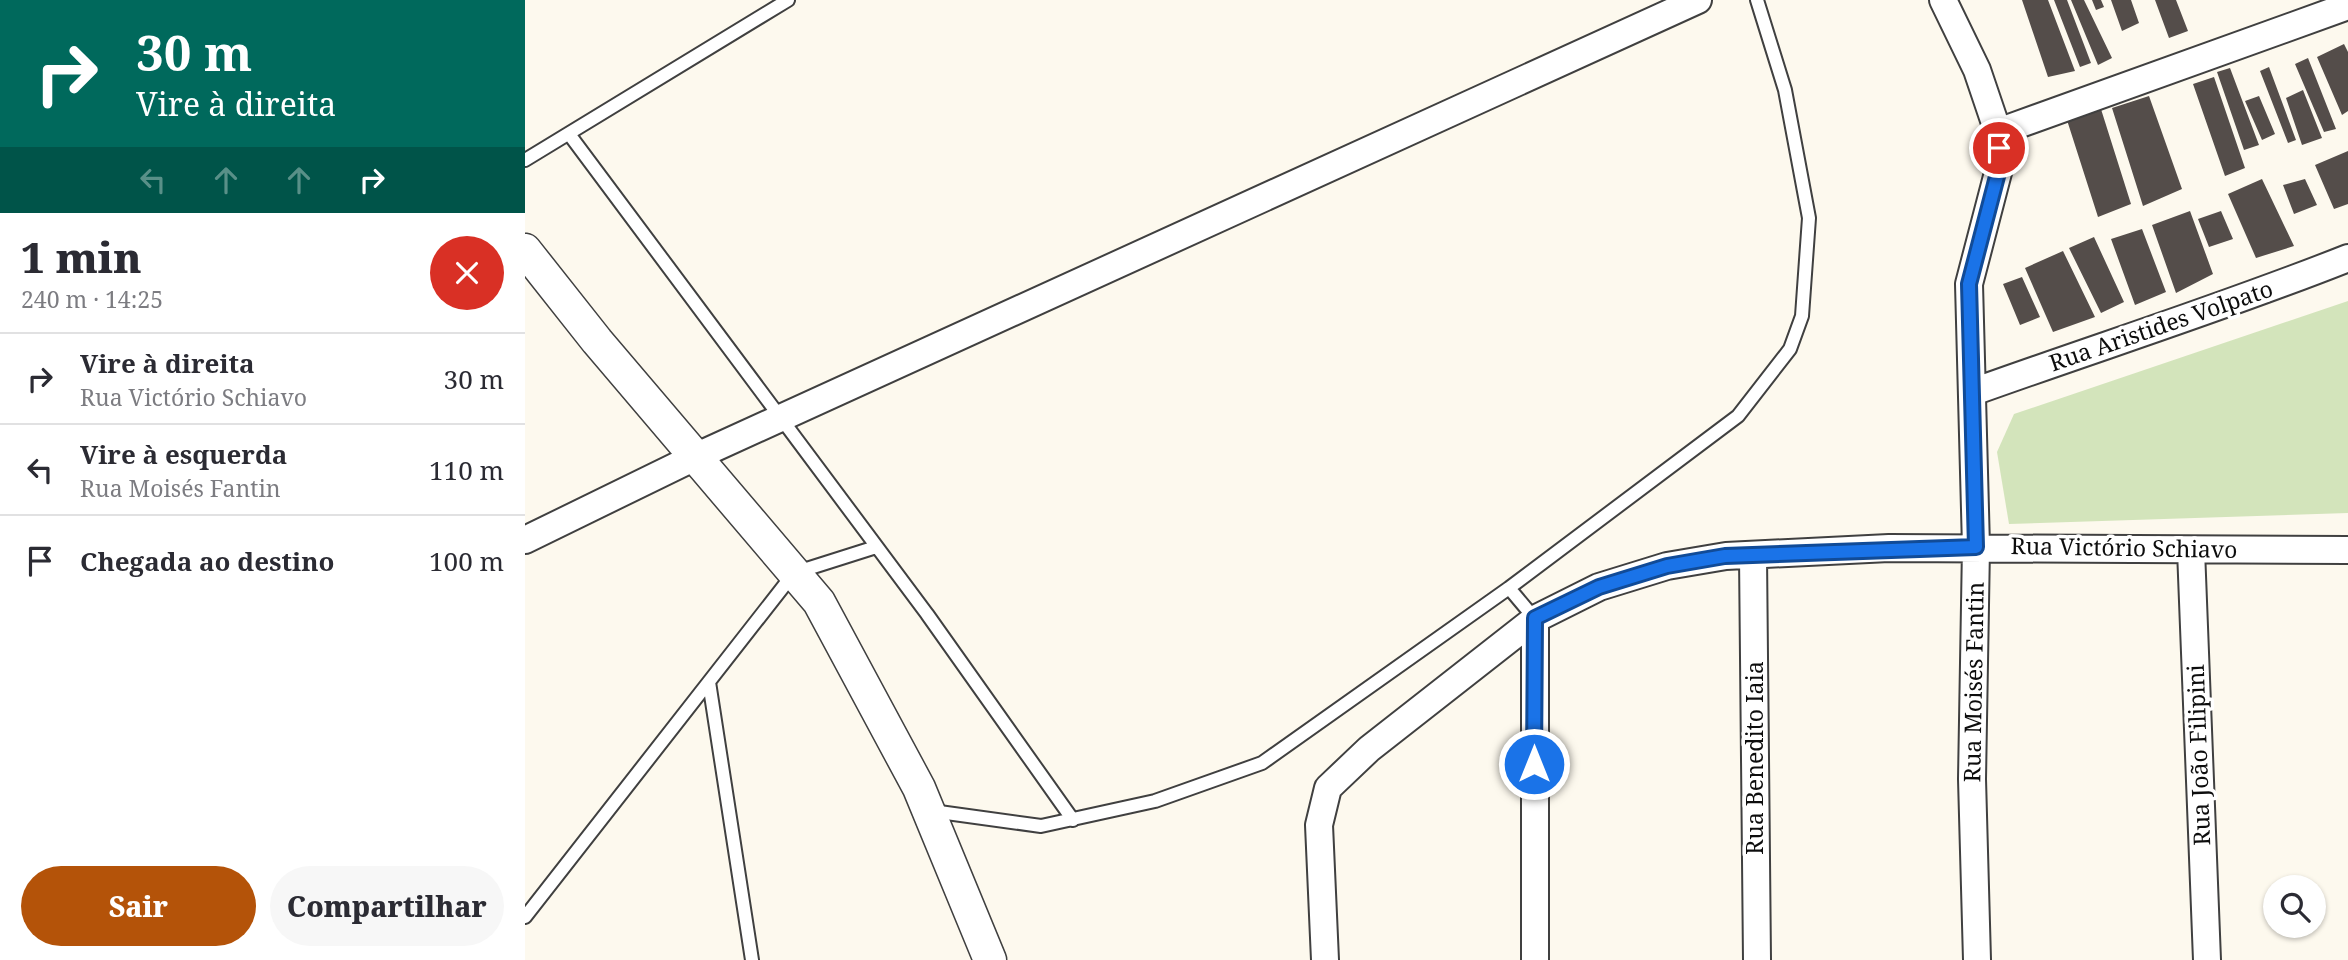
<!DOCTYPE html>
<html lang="pt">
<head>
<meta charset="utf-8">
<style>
  :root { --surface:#fff; --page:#f7f7f7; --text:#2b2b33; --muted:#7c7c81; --line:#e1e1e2; --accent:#b45309 }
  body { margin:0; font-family:"Noto Serif",serif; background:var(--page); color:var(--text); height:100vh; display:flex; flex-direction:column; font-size:26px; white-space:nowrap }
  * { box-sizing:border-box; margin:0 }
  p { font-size:23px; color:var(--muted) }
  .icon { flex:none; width:38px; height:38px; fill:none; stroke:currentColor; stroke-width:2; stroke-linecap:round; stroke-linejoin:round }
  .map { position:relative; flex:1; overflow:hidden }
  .details { display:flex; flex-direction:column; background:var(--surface); width:525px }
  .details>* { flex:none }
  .guide { background:#00695c; color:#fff; overflow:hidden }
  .controls { position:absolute; left:1738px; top:875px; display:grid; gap:14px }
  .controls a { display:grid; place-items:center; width:63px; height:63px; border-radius:50%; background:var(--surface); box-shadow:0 2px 5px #0004; font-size:35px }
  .pin { position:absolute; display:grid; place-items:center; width:60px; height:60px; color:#fff; margin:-30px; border:4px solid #fff; border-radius:50%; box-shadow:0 2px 7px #0007 }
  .me { position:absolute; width:77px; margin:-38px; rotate:0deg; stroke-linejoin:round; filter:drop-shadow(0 0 5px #0008) }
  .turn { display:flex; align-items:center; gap:24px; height:147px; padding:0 21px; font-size:32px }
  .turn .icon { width:91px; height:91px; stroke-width:2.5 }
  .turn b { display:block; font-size:49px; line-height:60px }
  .lanes { display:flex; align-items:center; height:66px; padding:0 21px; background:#0003; justify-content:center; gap:35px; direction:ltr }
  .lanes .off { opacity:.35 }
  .round { display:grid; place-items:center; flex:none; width:74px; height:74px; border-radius:37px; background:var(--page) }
  .summary { display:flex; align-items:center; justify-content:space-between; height:119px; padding:0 21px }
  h1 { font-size:42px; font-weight:800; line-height:52px }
  .action { display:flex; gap:14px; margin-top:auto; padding:14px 21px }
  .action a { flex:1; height:80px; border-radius:42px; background:var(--accent); color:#fff; font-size:28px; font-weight:800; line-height:80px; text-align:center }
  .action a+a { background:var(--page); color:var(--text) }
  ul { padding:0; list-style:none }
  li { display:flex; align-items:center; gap:21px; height:91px; padding:0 21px; border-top:2px solid var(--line) }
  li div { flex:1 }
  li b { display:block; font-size:26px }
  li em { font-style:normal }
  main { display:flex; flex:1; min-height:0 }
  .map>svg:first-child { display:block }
  .green { fill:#d3e4bb }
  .building { fill:#544d4a }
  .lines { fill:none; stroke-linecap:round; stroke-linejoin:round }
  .service-casing { stroke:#404040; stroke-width:16 }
  .minor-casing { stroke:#404040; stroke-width:30 }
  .tertiary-casing { stroke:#404040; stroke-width:35 }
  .service { stroke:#fff; stroke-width:12 }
  .minor { stroke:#fff; stroke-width:26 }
  .tertiary { stroke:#fff; stroke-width:32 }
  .route-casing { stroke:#114b97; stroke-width:18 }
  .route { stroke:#1a73e8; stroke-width:12 }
  .labels { text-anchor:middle; stroke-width:7; stroke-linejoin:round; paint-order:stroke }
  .street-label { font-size:23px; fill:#0d0d0d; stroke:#fff }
</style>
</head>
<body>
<main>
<section class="details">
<div class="guide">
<div class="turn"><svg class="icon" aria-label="right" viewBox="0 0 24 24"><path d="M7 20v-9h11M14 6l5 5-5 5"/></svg><div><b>30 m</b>Vire à direita</div></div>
<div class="lanes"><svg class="icon off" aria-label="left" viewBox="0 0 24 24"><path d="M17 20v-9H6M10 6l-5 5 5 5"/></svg><svg class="icon off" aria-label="ahead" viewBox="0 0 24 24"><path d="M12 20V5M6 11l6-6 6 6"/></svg><svg class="icon off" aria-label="ahead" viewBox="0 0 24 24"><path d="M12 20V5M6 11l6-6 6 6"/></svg><svg class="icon" aria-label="right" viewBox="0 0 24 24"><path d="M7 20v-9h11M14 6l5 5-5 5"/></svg></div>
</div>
<div class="summary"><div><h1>1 min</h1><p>240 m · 14:25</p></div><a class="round" style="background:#d93025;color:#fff"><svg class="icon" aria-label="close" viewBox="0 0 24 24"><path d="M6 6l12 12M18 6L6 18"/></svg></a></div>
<ul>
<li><svg class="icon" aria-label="right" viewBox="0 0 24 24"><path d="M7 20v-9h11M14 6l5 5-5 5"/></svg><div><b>Vire à direita</b><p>Rua Victório Schiavo</p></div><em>30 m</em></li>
<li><svg class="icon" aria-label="left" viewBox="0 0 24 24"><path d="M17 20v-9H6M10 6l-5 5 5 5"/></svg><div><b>Vire à esquerda</b><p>Rua Moisés Fantin</p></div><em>110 m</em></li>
<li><svg class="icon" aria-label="arrive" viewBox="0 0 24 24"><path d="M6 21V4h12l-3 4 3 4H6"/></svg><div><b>Chegada ao destino</b></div><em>100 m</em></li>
</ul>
<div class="action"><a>Sair</a><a>Compartilhar</a></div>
</section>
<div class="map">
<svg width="1823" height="960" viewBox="0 0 1823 960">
  <rect width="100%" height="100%" fill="#fdf9ee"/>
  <path class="green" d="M1823,301v212l-339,11 -12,-72 17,-38z"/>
  <path class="building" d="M1497,0h26l27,71 -27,6z
    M1529,0h13l24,63 -11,4z
    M1546,0h13l28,58 -14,7z
    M1567,0h9l3,7 -8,3z
    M1586,0h20l8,23 -17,8z
    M1630,0h21l12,31 -19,7z
    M1819,44l4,8v59l-6,4 -25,-58z
    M1783,58l28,71 -12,3 -29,-68z
    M1744,67l27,73 -8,3 -28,-72z
    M1705,68l29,77 -15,5 -27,-78z
    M1689,77l31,91 -20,8 -32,-92z
    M1778,90l19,48 -20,7 -16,-47z
    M1624,96l33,93 -39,17 -31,-98z
    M1734,96l16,38 -13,6 -17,-39z
    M1575,106l31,98 -33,13 -32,-100z
    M1823,151v53l-14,5 -19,-44z
    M1737,179l32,67 -38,12 -28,-64z
    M1780,179l12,26 -23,9 -11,-29z
    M1665,211l23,63 -37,19 -24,-68z
    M1696,211l12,28 -24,8 -11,-28z
    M1617,229l24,63 -31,13 -24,-66z
    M1569,237l30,65 -23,11 -32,-65z
    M1538,251l32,66 -42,15 -28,-64z
    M1497,277l18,40 -20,8 -17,-41z"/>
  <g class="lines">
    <g class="service-casing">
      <path id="service" d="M44,134l358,480 146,206
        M0,160l263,-160
        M984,588l26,31
        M184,682l43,278
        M407,811l109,15 114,-25 107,-38 247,-175 229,-172 52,-67 12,-33 7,-98 -24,-128 -28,-90
        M0,917l269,-344 82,-26"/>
    </g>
    <g class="minor-casing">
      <path id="minor" d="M1418,0l34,70 21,62 2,33 -31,119 7,263 -4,232 5,181
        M1473,132l350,-126
        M1448,392c125,-45 252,-85 375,-134
        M0,540l170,-83 1003,-457
        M1666,550l16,410
        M1228,556l4,404
        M1010,619v341
        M800,960l-6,-135 9,-37 41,-39 166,-130 64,-32 68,-21 59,-10 163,-8 459,2"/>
    </g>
    <g class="tertiary-casing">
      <path id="tertiary" d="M0,250l72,91 222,261 100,186 71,172"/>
    </g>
    <use href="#service" class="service"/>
    <use href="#minor" class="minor"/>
    <use href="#tertiary" class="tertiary"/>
  </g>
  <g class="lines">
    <g class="route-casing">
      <path id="route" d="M1009,764l1,-146 64,-31 68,-21 58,-10 251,-9 -7,-263 31,-119 -1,-17"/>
    </g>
    <use href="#route" class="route"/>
  </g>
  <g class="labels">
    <g class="street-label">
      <text transform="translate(1636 326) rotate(-19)" y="8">Rua Aristides Volpato</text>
      <text transform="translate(1599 548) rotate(1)" y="8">Rua Victório Schiavo</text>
      <text transform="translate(1449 682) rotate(-89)" y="8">Rua Moisés Fantin</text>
      <text transform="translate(1674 755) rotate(-92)" y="8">Rua João Filipini</text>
      <text transform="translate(1230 758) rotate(-90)" y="8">Rua Benedito Iaia</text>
    </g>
  </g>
</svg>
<div class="controls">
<a><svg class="icon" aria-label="search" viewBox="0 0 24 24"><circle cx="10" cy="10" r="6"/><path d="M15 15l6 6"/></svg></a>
</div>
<div class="pin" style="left:1474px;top:148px;background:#d93025"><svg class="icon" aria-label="arrive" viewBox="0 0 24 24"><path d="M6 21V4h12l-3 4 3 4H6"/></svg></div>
<svg class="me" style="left:1009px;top:764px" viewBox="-20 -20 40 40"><circle r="17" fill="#1a73e8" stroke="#fff" stroke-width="3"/><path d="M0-11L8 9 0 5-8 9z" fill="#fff"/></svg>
</div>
</main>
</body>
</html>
